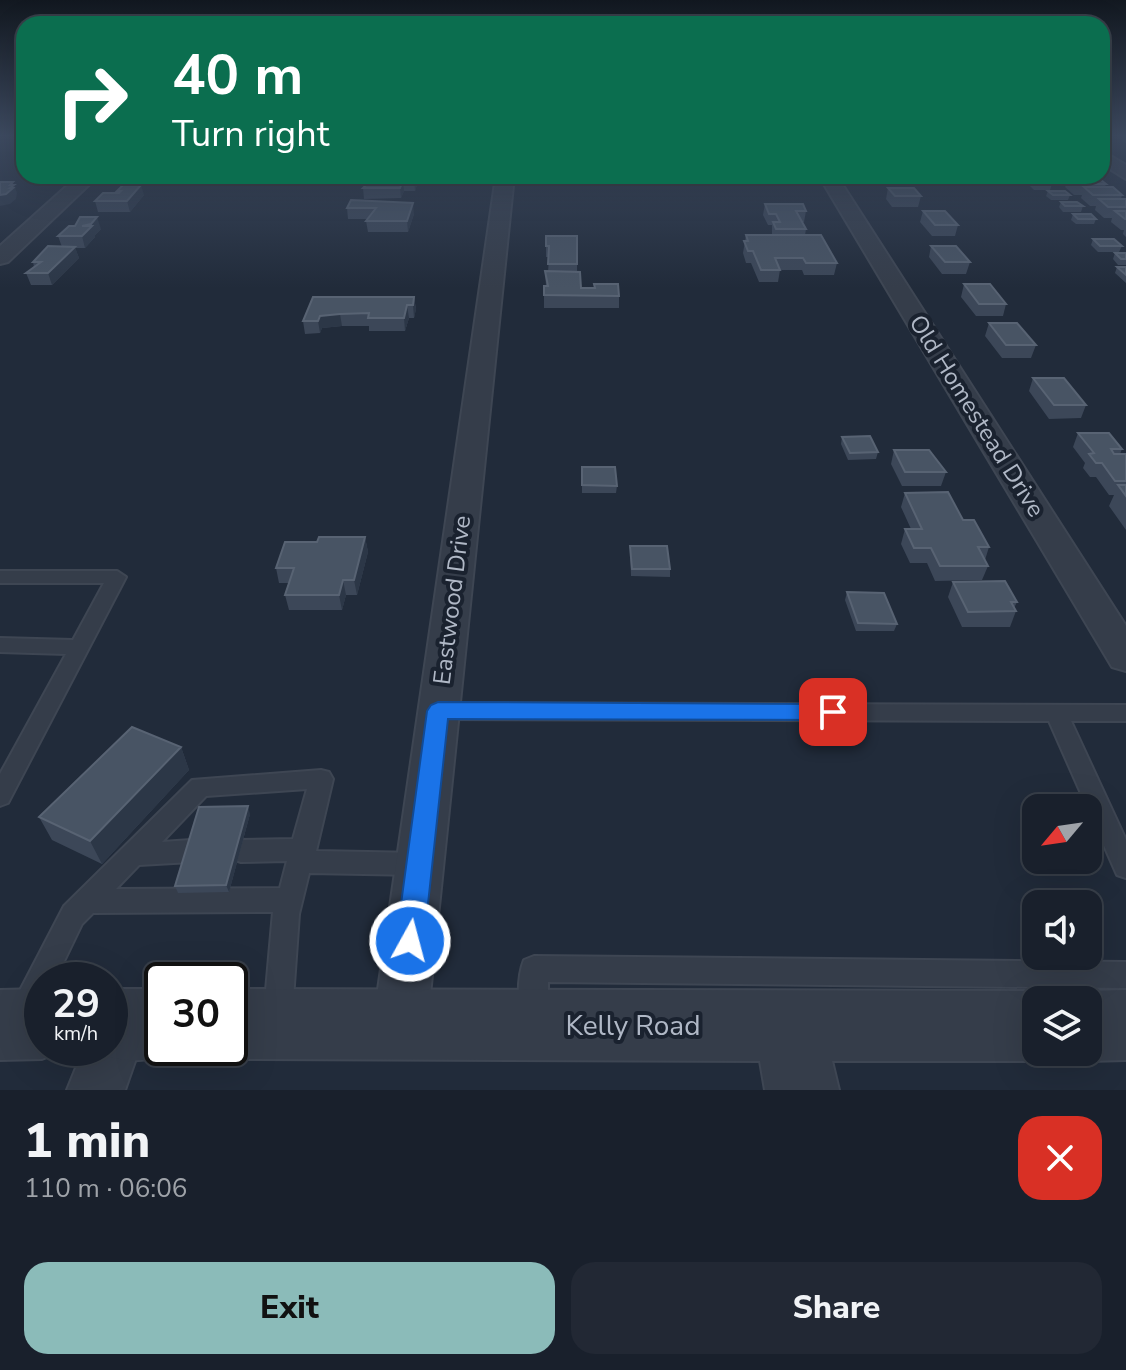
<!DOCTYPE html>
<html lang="en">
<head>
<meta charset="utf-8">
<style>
  :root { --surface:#19202c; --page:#222834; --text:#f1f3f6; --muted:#9fa3a9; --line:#373e48; --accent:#8bbbb9 }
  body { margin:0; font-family:"Nunito Sans",sans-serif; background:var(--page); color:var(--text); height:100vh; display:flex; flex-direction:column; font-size:30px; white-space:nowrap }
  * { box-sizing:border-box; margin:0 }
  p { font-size:26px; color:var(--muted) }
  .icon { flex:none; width:44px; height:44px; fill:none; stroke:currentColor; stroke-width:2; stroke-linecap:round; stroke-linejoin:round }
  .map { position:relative; height:1090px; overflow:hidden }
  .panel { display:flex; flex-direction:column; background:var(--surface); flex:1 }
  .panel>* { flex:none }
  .hud { position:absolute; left:16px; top:16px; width:1094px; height:168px; border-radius:24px; box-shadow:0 8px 32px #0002,0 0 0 2px var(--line); background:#0b6e4f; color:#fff; overflow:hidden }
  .needle { width:52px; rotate:241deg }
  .tools { position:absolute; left:1022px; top:794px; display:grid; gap:16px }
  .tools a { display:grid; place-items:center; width:80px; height:80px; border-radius:16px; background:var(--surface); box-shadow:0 8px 32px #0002,0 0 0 2px var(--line); font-size:40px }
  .speed { position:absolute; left:24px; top:962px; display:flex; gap:16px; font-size:40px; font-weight:700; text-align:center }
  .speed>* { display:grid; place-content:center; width:104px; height:104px; border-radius:50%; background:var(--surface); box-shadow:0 8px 32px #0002,0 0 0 2px var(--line); line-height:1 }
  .speed small { font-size:20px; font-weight:400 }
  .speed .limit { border:4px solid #111; border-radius:12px; background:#fff; color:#111 }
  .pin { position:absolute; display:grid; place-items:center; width:68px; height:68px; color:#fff; margin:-34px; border-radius:16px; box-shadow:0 4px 12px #0006 }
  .me { position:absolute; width:88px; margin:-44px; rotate:7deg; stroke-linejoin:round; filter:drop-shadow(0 0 6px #0008) }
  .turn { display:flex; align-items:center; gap:28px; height:168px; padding:0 24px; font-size:36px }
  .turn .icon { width:104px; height:104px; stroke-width:2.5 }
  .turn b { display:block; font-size:56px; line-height:68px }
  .round { display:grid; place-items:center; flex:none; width:84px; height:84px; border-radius:24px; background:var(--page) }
  .summary { display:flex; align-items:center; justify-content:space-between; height:136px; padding:0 24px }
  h1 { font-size:48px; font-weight:800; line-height:60px }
  .cta { display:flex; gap:16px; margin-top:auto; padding:16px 24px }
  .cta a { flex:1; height:92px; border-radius:24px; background:var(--accent); color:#111; font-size:32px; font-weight:800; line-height:92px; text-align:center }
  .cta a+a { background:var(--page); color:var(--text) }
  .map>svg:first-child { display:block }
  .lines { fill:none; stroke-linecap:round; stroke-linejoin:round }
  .service-casing { stroke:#3e4653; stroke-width:4 }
  .minor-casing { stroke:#3e4653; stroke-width:4 }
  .tertiary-casing { stroke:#3e4653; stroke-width:4 }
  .service { fill:#353d4a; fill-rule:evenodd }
  .minor { fill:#353d4a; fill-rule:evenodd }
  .tertiary { fill:#353d4a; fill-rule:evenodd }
  .wall { fill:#3c4758 }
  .shaded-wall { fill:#2c3747 }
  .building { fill:#485464; stroke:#586373; stroke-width:2 }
  .route { fill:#1a73e8; stroke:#114b97; stroke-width:2 }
  .labels { text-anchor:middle; stroke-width:8; stroke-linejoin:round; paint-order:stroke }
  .street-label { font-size:24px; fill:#b0b8c6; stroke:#1a222f }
  .near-street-label { font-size:28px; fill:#b0b8c6; stroke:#1a222f }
</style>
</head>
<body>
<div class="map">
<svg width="1126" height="1090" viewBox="0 0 1126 1090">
  <rect width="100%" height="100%" fill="#212b3a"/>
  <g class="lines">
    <g class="service-casing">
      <path id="service" d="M0,571h117l9,6 -118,226 -8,3v-32l66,-120 -66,-2v-14l73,2 31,-57h-104z
        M438,703l688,2v16h-55l55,119v38l-9,-3 -68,-154 -611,-2 -8,-2 -3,-6 3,-6z
        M321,770l8,2 4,7 -17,72 103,2 9,3 4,8 -4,8 -9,3 -110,-2 -10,41 -7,99 -4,10 -10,4 -10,-4 -4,-10 9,-101 -180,1 -11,11 -27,56h-13v26l-7,14 -10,4 -10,-4 -4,-10 4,-10 49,-94 128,-126zM307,789l-14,50 -52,1 -9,3 -3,8 3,8 9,3 46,-1 -7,27 -164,1 23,-24 52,-3 9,-3 3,-8 -3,-8 -9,-3 -29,2 44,-46z
        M534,956l592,6v26l-578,-6v33l-4,10 -10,4 -10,-4c-7,-18 -7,-48 0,-65z"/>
    </g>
    <g class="minor-casing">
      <path id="minor" d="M1102,151l24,14v14l-24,-15z
        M78,176h20l-90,86 -8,2v-18z
        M496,176h18l-87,848 -8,19 -19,8 -19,-8 -8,-19z
        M819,176h18l289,450v45l-14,-4z
        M121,997l19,8 8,19 -23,66h-58l17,-42h26v-47z"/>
    </g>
    <g class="tertiary-casing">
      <path id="tertiary" d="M42,989v59l25,1 -25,10 -42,1v-70z
        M110,989h52v59l25,1c-36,15 -66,15 -102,0l25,-1z
        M230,989l806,2 22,9h-22v52h22l-22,9h-204l7,29h-74l-5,-29 -530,-2 -25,-11h25z
        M1126,990v70l-38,1 -22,-9h22v-52h-22l22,-9z"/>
    </g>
    <use href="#service" class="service"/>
    <use href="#minor" class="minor"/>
    <use href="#tertiary" class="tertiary"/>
  </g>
  <path class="wall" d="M1117,135h9v8l-4,-3 1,-3z
    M368,176h78v1h-30l1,8 -2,6h-11l-3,7 -37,1 -1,-11 4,-5v-4z
    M754,176h36l-1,7h-32z
    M874,176h30l-2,6h-24z
    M1021,176h22l-1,4 10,4 -2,6h-16l-4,-4 2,-5h-6z
    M1053,176h38l15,8 -1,3 17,8 -1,4h5v38l-3,-3 1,-4h-3l-10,-8 1,-4h-8l-9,-8 1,-4h-6l-9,-8 1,-3h-8l-9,-8 2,-3h-6z
    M888,188l33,8 -3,11h-26l-6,-8z
    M117,191l27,4 -14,17h-32l-3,-11 23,-8z
    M1048,191l22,4 -2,5h-17l-5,-4z
    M351,200l63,14 -6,18h-40l-2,-11 1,-2h-19l-1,-11z
    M1061,202l22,4 -2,6h-18l-4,-5z
    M765,204l41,7 -2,11h-1l3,7 -1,6 32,28 -3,12h-30l-2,-5h-22l-2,12h-19l-8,-19h-5l-3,-10 3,-18h26v-10h-4l-5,-10z
    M923,211l35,14 -3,11h-23l-12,-14z
    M1073,214l23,5 -2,5h-18l-5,-4z
    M75,226l26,3 -6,6v2l-10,11h-10l4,10 -27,27h-21l-5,-12 8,-6 -1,-5 29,-15 -4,-11z
    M577,236v36l4,16 38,8v12h-75v-13l2,-9 -1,-15 3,1 1,-15h-3v-11z
    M1093,239l29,7 -3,6h-21l-7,-7z
    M931,246l39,16 -4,12h-24l-13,-17z
    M1115,253h11v12h-8l-5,-6z
    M1117,267h9v16l-11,-10z
    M964,284l42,20 -3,12h-27l-15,-19z
    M414,297l2,12 -2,9h-5l-4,13h-36v-5h-27l-20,2 -2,5 -15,1 -2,-13z
    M989,323l47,22 -5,13h-29l-17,-22z
    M1033,378l53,27 -5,13 -32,1 -20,-28z
    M1078,433l44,16 -2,5h6v76l-17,-24 5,-11h-5l-13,-18h-6l-7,-9 2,-5 -12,-16z
    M842,437l36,15 -2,7 -28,1 -7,-16z
    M894,450l52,22 -5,14h-39l-11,-22z
    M582,467l35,19 -1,7h-34z
    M905,493l58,27 26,27 -4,13 3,6 -6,14 -47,1 -8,-18h-17l-9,-19 4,-15h6l-10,-22z
    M365,537l3,15 -11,43h-11l-4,15h-53l-4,-15 4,-12h-10l-3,-15 41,-26z
    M630,546l40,23v8l-39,-1z
    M953,582l64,20 -3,6 2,3 -6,16h-48l-14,-30z
    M847,592l50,32 -3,7h-38l-11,-31z
    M181,747l8,23 -87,94 -50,-24 -13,-23z
    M250,814l-21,78 -51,1 -3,-7z"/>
  <path class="shaded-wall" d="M415,176l2,9 -2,6 -1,-11z
    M403,180l1,11 -3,7 -1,-10z
    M13,182l4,11 -1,6 -6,5 -10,2v-11z
    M141,185l3,10 -14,17 -3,-11z
    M413,203l1,11 -6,18 -1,-11z
    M97,217l4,12 -6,6v2l-10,11 -3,-12v-10z
    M75,247l4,11 -27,27 -4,-12z
    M414,297l2,12 -2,9 -1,-13z
    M407,305l2,13 -4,13 -1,-13z
    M340,314l2,12 -20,2 -2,5 -2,-12 2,-5z
    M365,537l3,15 -11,43 -3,-15z
    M343,580l3,15 -4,15 -3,-15z
    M181,747l8,23 -87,94 -12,-23z
    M248,806l2,8 -21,78 -3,-7z"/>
  <path class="building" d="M368,176h47l-1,4h-11l-3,8h-37l9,-9h-5z
    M1069,177h28l9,7h-29z
    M1032,180h16l4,4h-16z
    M0,182h13l-3,3h4l-4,3h3l-7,6 -6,1z
    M123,185h18l-14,16h-32l8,-8h16l2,-2h-4z
    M1084,187h29l9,8h-29z
    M888,188h26l7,8h-26z
    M1048,191h17l5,4h-17z
    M1099,199h27v8h-18z
    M351,200l62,3 -6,18h-41l10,-13h-29z
    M1061,202h16l6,4h-18z
    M765,204h38l3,7h-10l10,18h-30l-3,-7h7l-4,-8h-7z
    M923,211h22l13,14h-23z
    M1115,211h11v8h-1z
    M1073,214h18l5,5h-18z
    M80,217h17l-6,7 -9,2h10l-10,10h-24l11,-10h6z
    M746,235h75l16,28h-31l-3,-5h-28l5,12h-19l-8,-19h-5l-4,-10h4z
    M546,236h31v28h-29l1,-18h-3z
    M1093,239h21l8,7h-22z
    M48,246l27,1 -27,26h-22l15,-11h-8z
    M931,246h25l14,16h-25z
    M1115,253h11v6h-5z
    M1117,267h9v8z
    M545,271l35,1 1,16h14l-1,-4h24l1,12 -75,-1v-9h4z
    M964,284h26l16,20h-27z
    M313,297h101l-1,8h-6l-3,13h-36l1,-5 -29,1 -20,2 -2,5h-15z
    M989,323h28l19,22h-30z
    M1033,378h31l22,27h-32z
    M1078,433h31l13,16h-11l3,5h12v27h-11l-13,-18h-6l-7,-9 5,-1z
    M870,436l8,16 -28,1 -8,-16z
    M894,450h35l17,22h-41z
    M582,467h33l2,19 -35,-1z
    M1118,485h8v11z
    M948,492l15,28h11l15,27h-11l10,19h-48l-9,-18h-17l-9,-19h17l-17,-36z
    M319,537h46l-11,43h-11l-4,15h-54l9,-27h-18l9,-26h32z
    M630,546h37l3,23h-38z
    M1005,581l12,21h-6l5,9 -48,1 -15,-30z
    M847,592l37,1 13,31 -39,-1z
    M132,727l49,20 -91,94 -51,-24z
    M248,806l-22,79 -51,1 24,-79z"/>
  <linearGradient id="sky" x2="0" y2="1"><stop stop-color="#121820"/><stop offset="0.47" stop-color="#3d4a60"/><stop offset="1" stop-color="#3d4a60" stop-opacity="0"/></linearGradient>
  <rect width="1126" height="288" fill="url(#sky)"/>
  <path class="route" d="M438,702l395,2 7,2 4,6 -4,6 -7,2 -385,-1 -24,222 -4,9 -10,4 -10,-4 -4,-9 31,-230 4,-6z"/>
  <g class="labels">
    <g class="street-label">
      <text transform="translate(977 416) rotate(58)" y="8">Old Homestead Drive</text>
      <text transform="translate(452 600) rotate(-83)" y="8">Eastwood Drive</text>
    </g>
    <g class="near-street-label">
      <text x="633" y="1035">Kelly Road</text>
    </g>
  </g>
</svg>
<div class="tools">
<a><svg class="needle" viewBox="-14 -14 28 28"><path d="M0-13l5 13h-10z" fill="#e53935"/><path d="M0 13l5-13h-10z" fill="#9fa3a9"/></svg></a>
<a><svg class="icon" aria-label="sound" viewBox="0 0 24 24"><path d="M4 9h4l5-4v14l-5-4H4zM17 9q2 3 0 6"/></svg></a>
<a><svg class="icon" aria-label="layers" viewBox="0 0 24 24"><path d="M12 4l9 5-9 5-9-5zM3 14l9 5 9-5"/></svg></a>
</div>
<div class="speed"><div>29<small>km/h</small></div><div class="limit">30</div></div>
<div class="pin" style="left:833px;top:712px;background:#d93025"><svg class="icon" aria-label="arrive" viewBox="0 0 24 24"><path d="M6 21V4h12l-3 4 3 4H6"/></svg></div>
<svg class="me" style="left:410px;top:941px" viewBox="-20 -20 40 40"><circle r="17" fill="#1a73e8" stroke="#fff" stroke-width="3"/><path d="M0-11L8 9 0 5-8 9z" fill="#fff"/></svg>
<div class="hud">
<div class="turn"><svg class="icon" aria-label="right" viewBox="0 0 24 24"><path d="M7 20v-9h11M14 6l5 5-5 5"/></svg><div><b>40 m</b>Turn right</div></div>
</div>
</div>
<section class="panel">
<div class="summary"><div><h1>1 min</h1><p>110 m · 06:06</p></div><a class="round" style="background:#d93025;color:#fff"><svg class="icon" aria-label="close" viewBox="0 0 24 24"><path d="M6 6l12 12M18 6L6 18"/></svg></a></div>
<div class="cta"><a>Exit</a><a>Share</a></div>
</section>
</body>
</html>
